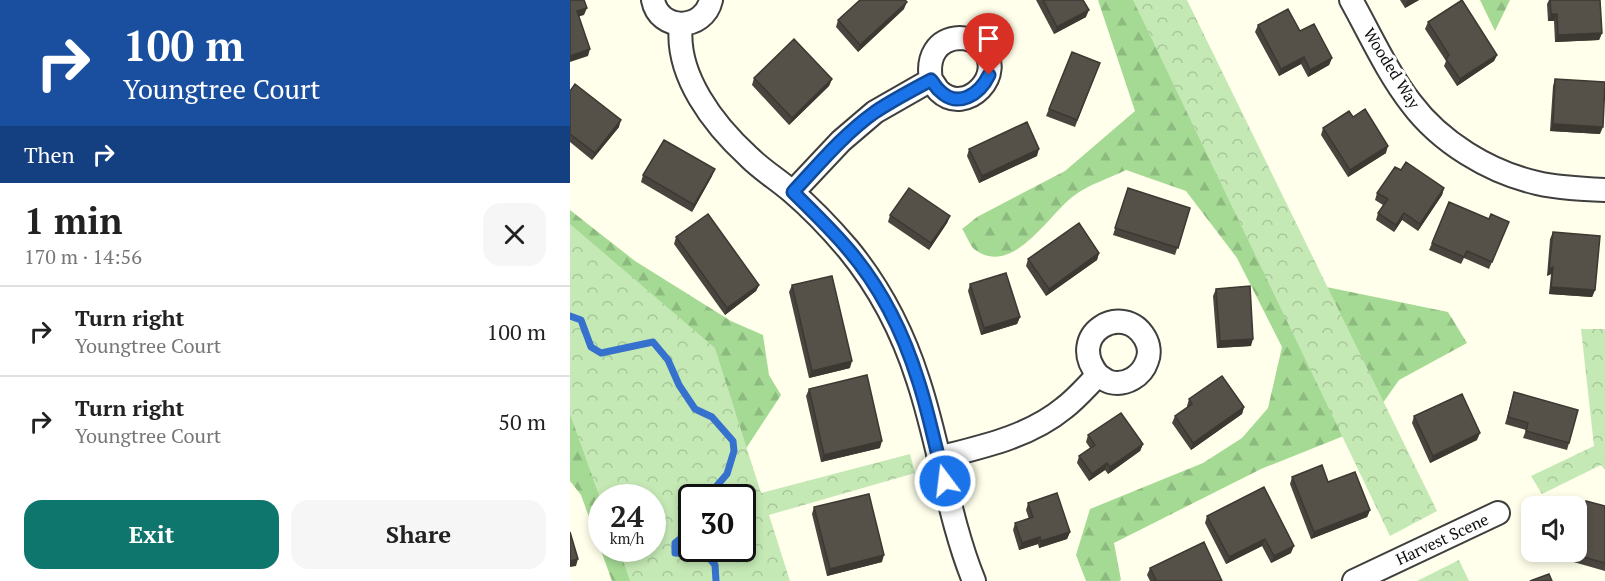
<!DOCTYPE html>
<html lang="en">
<head>
<meta charset="utf-8">
<style>
  :root { --surface:#fff; --page:#f6f6f6; --text:#222; --muted:#767676; --line:#e0e0e0; --accent:#0f766e }
  body { margin:0; font-family:"PT Serif",serif; background:var(--page); color:var(--text); height:100vh; display:flex; flex-direction:column; font-size:22px; white-space:nowrap }
  * { box-sizing:border-box; margin:0 }
  p { font-size:20px; color:var(--muted) }
  .icon { flex:none; width:33px; height:33px; fill:none; stroke:currentColor; stroke-width:2; stroke-linecap:round; stroke-linejoin:round }
  .map { position:relative; flex:1; overflow:hidden }
  .drawer { display:flex; flex-direction:column; background:var(--surface); width:570px }
  .drawer>* { flex:none }
  .top-card { background:#1a4fa0; color:#fff; overflow:hidden }
  .buttons { position:absolute; left:951px; top:496px; display:grid; gap:12px }
  .buttons a { display:grid; place-items:center; width:66px; height:66px; border-radius:12px; background:var(--surface); box-shadow:0 3px 9px #0003; font-size:30px }
  .speed { position:absolute; left:18px; top:484px; display:flex; gap:12px; font-size:30px; font-weight:700; text-align:center }
  .speed>* { display:grid; place-content:center; width:78px; height:78px; border-radius:50%; background:var(--surface); box-shadow:0 3px 9px #0003; line-height:1 }
  .speed small { font-size:15px; font-weight:400 }
  .speed .limit { border:3px solid #111; border-radius:9px; background:#fff; color:#111 }
  .pin { position:absolute; display:grid; place-items:center; width:51px; height:51px; color:#fff; margin:-62px -26px; border-radius:50% 50% 50% 0; rotate:-45deg; box-shadow:0 0 6px #0007 }
  .pin .icon { rotate:45deg }
  .me { position:absolute; width:66px; margin:-33px; rotate:345deg; stroke-linejoin:round; filter:drop-shadow(0 0 4px #0008) }
  .turn { display:flex; align-items:center; gap:21px; height:126px; padding:0 24px; font-size:27px }
  .turn .icon { width:78px; height:78px; stroke-width:2.5 }
  .turn b { display:block; font-size:42px; line-height:51px }
  .then { display:flex; align-items:center; height:57px; padding:0 24px; background:#0003; gap:12px; font-size:22px }
  .round { display:grid; place-items:center; flex:none; width:63px; height:63px; border-radius:18px; background:var(--page) }
  .summary { display:flex; align-items:center; justify-content:space-between; height:102px; padding:0 24px }
  h1 { font-size:36px; font-weight:800; line-height:45px }
  .button { display:flex; gap:12px; margin-top:auto; padding:12px 24px }
  .button a { flex:1; height:69px; border-radius:18px; background:var(--accent); color:#fff; font-size:24px; font-weight:800; line-height:69px; text-align:center }
  .button a+a { background:var(--page); color:var(--text) }
  ul { padding:0; list-style:none }
  li { display:flex; align-items:center; gap:18px; height:90px; padding:0 24px; border-top:2px solid var(--line) }
  li div { flex:1 }
  li b { display:block; font-size:22px }
  li em { font-style:normal }
  main { display:flex; flex:1; min-height:0 }
  .map>svg:first-child { display:block }
  .forest { fill:url(#forest-firs); fill-rule:evenodd }
  .park { fill:url(#park-crowns); fill-rule:evenodd }
  .lines { fill:none; stroke-linecap:round; stroke-linejoin:round }
  .stream { stroke:#3671ce; stroke-width:7 }
  .street-casing { stroke:#3f3f3f; stroke-width:26 }
  .street { stroke:#fff; stroke-width:22 }
  .wall { fill:#49453e }
  .shaded-wall { fill:#3c3832 }
  .building { fill:#555048; stroke:#3c3832; stroke-width:1.5 }
  .route-casing { stroke:#114b97; stroke-width:15 }
  .route { stroke:#1a73e8; stroke-width:10 }
  .labels { text-anchor:middle; stroke-width:6; stroke-linejoin:round; paint-order:stroke }
  .street-label { font-size:16px; fill:#0c0c0c; stroke:#fff }
</style>
</head>
<body>
<main>
<section class="drawer">
<div class="top-card">
<div class="turn"><svg class="icon" aria-label="right" viewBox="0 0 24 24"><path d="M7 20v-9h11M14 6l5 5-5 5"/></svg><div><b>100 m</b>Youngtree Court</div></div>
<div class="then">Then<svg class="icon" aria-label="right" viewBox="0 0 24 24"><path d="M7 20v-9h11M14 6l5 5-5 5"/></svg></div>
</div>
<div class="summary"><div><h1>1 min</h1><p>170 m · 14:56</p></div><a class="round"><svg class="icon" aria-label="close" viewBox="0 0 24 24"><path d="M6 6l12 12M18 6L6 18"/></svg></a></div>
<ul>
<li><svg class="icon" aria-label="right" viewBox="0 0 24 24"><path d="M7 20v-9h11M14 6l5 5-5 5"/></svg><div><b>Turn right</b><p>Youngtree Court</p></div><em>100 m</em></li>
<li><svg class="icon" aria-label="right" viewBox="0 0 24 24"><path d="M7 20v-9h11M14 6l5 5-5 5"/></svg><div><b>Turn right</b><p>Youngtree Court</p></div><em>50 m</em></li>
</ul>
<div class="button"><a>Exit</a><a>Share</a></div>
</section>
<div class="map">
<svg width="1035" height="581" viewBox="0 0 1035 581">
  <defs>
    <pattern id="forest-firs" width="22" height="20" patternUnits="userSpaceOnUse" patternTransform="scale(1.5)"><rect width="22" height="20" fill="#a5da94"/><path d="M5 1l3.5 6h-7zM16 11l3.5 6h-7z" fill="#8dba7e"/></pattern>
    <pattern id="park-crowns" width="20" height="18" patternUnits="userSpaceOnUse" patternTransform="scale(1.5)"><rect width="20" height="18" fill="#c5e9b5"/><path d="M2 6a3 3 0 1 1 6 0M12 15a3 3 0 1 1 6 0" fill="none" stroke="#a8c79a"/></pattern>
  </defs>
  <rect width="100%" height="100%" fill="#ffffeb"/>
  <path class="forest" d="M528,0h80l129,283 141,29 19,31 -68,37 -33,47 -105,42 -147,74 7,37 -2,1h-33l-10,-26 14,-46 113,-46 39,-25 26,-30 14,-61 -45,-89 -51,-67 -60,-21c-16,8 -36,14 -51,25 -26,18 -62,84 -101,54 -5,-5 -8,-15 -12,-20l15,-12 88,-46 70,-60z
    M910,0h30l-15,31z
    M0,210l65,51 96,60 32,14 6,40 12,20 -40,61 -49,42v51l67,32h-147l-31,-86 -11,-14zM32,498h50v51h-50z"/>
  <path class="park" d="M563,0h54l250,511 -47,25z
    M0,224l145,124 46,145 149,-39 5,19 -146,42 21,66h-160l-11,-32h33v-51h-50l-1,3 -31,-87zM122,498h50v51h-50z
    M1011,329h24v141l-4,-5 -59,29 -11,-18 63,-30z
    M889,560l10,21h-52z"/>
  <g class="lines">
    <path class="stream" d="M0,316l11,4 10,27 10,6 52,-11 15,18 11,25 16,24 17,8 21,24 1,10 -7,23 -13,15 -4,9
      M122,534h-6l-11,9v10l32,2 8,10 1,16"/>
    <g class="street-casing">
      <path id="street" d="M83,0c6,32 51,31 58,0
        M781,0c19,34 36,72 60,103 29,39 78,69 126,80 22,5 45,6 68,7
        M111,25c-6,50 33,100 68,132 13,13 28,22 42,34 20,17 40,38 57,58 32,39 55,84 70,131 22,66 30,137 56,201
        M223,192l48,-51 34,-29 56,-32c3,3 5,8 8,11 27,26 69,-18 42,-44 -6,-6 -12,-9 -21,-9 -24,1 -33,20 -29,42
        M368,458c43,-11 91,-21 126,-50 12,-9 23,-22 34,-33 3,2 8,6 12,7 16,4 32,-6 37,-21 3,-7 2,-16 -2,-23 -22,-38 -80,-3 -47,37
        M784,581l144,-68"/>
    </g>
    <use href="#street" class="street"/>
  </g>
  <path class="wall" d="M466,0h47l3,17 -32,17z
    M830,0h19l-14,8z
    M979,0h51l2,33 -3,7 -44,2 -1,-21h-6l-1,-17z
    M334,9l-46,43 -22,-25 2,-7z
    M858,22l69,33 -3,6 -37,25 -13,-20 2,-5 -21,-32z
    M688,25l42,6 32,27 -3,7 -21,12 -7,-13 -22,12 -24,-44z
    M502,52l28,11 -25,64 -29,-11z
    M184,78l78,1 -3,7 -40,39 -37,-40z
    M985,79l45,55 -50,-3 3,-45z
    M0,91l49,36 -27,33 -22,-18z
    M783,117l33,36 -38,24 -27,-42 2,-7z
    M399,149l68,7 -58,27 -12,-27z
    M831,170l43,18 -2,7 -24,36 -16,-11 -8,12 -18,-12 2,-7 5,-8 -8,-5 2,-7z
    M73,175l69,1 -20,36 -51,-30z
    M558,188l62,20 -15,47 -62,-20z
    M320,215l60,1 -3,7 -18,27 -41,-28z
    M919,219l20,3 -20,47 -25,-11 -3,6 -32,-14 3,-7z
    M983,232l42,58 -3,7 -43,-3 2,-20 -4,2 3,-37z
    M106,237l83,48 -3,6 -31,24 -51,-71z
    M529,253l-2,7 -51,36 -20,-30 2,-7z
    M400,284l50,33 -3,7 -36,11 -13,-44z
    M222,285l58,83 -41,10 -20,-86z
    M646,289l35,57 -34,2 -4,-52z
    M239,389l71,59 -59,14 -15,-66z
    M944,392l55,51 -2,7 -44,-12 3,-8 -21,-6z
    M619,399l55,8 -2,7 -51,36 -19,-27 3,-7 12,-9v-1z
    M844,416l63,24 -47,23 -18,-40z
    M518,435l55,9 -3,7 -32,23 -3,-4 -16,11 -12,-18 2,-7 11,-8 -4,-6z
    M722,477l36,5 42,28 -3,7 -56,22 -21,-55z
    M694,487l27,66 -20,10 -9,-17 -36,18 -21,-41 2,-7z
    M1016,501l19,5v65l-35,-10 2,-9h4v-17z
    M458,503l42,29 -3,7 -28,9 -1,-4 -19,6 -6,-20 2,-7 14,-4 -3,-9z
    M244,507l68,55 -55,14 -15,-62z
    M580,568l72,13h-72l-3,-6z"/>
  <path class="shaded-wall" d="M839,0h10l-14,8 2,-7z
    M337,2l-3,7 -46,43 2,-7z
    M17,8l-3,7 -10,3 3,-7z
    M519,10l-3,7 -32,17 3,-7z
    M981,14h6l-3,7h-6z
    M1032,33l-3,7 -44,2 3,-7z
    M20,49l-2,7 -18,6v-6z
    M927,55l-3,6 -37,25 3,-7z
    M734,57l-3,7 -22,12 2,-7z
    M762,58l-3,7 -21,12 2,-7z
    M262,79l-3,7 -40,39 3,-7z
    M51,120l-2,7 -27,33 3,-7z
    M983,124l50,3 -3,7 -50,-3z
    M818,146l-2,7 -38,24 2,-7z
    M469,149l-2,7 -58,27 3,-7z
    M145,169l-3,7 -20,36 2,-7z
    M874,188l-2,7 -24,36 2,-7z
    M834,213l-2,7 -8,12 2,-7z
    M380,216l-3,7 -18,27 2,-7z
    M529,253l-2,7 -51,36 3,-7z
    M983,267l-2,7 -4,2 2,-7z
    M189,285l-3,6 -31,24 2,-7z
    M981,287l44,3 -3,7 -43,-3z
    M450,317l-3,7 -36,11 3,-7z
    M683,339l-2,7 -34,2 3,-7z
    M282,361l-2,7 -41,10 3,-7z
    M674,407l-2,7 -51,36 2,-7z
    M910,433l-3,7 -47,23 3,-7z
    M312,441l-2,7 -59,14 3,-7z
    M573,444l-3,7 -32,23 2,-7z
    M537,463l-2,7 -16,11 3,-7z
    M800,510l-3,7 -56,22 3,-7z
    M500,532l-3,7 -28,9 2,-7z
    M470,537l-2,7 -19,6 3,-7z
    M695,539l-3,7 -36,18 3,-7z
    M724,546l-3,7 -20,10 3,-7z
    M314,555l-2,7 -55,14 3,-7z
    M8,559l-2,7 -6,1v-6z"/>
  <path class="building" d="M0,0h14l3,8 -10,3 13,38 -20,7z
    M290,0h45l2,2 -47,43 -22,-25z
    M473,0h40l6,10 -32,17z
    M892,0l35,55 -37,24 -14,-20 3,-4 -21,-33z
    M980,0h50l2,33 -44,2 -1,-21h-6z
    M718,9l12,22 14,-7 18,34 -22,12 -6,-13 -23,12 -23,-44z
    M224,39l38,40 -40,39 -38,-40z
    M502,52l28,11 -23,57 -28,-11z
    M985,79l50,3 -2,45 -50,-3z
    M5,84l46,36 -26,33 -25,-19v-43z
    M795,109l23,37 -38,24 -27,-42 26,-17 4,6z
    M457,122l12,27 -57,27 -13,-27z
    M94,140l51,29 -21,36 -51,-30z
    M836,162l38,26 -24,36 -16,-11 -8,12 -18,-12 10,-14 -11,-6 18,-26 6,3z
    M339,188l41,28 -19,27 -41,-28z
    M558,188l62,20 -12,40 -63,-20z
    M879,202l40,17 2,-5 18,8 -17,40 -25,-11 -3,6 -32,-14z
    M138,214l51,71 -32,23 -51,-71z
    M509,223l20,30 -50,36 -21,-30z
    M983,232l47,4 -5,54 -44,-3 2,-20 -4,2z
    M436,273l14,44 -36,11 -14,-44z
    M262,276l20,85 -40,10 -20,-86z
    M680,286l3,53 -33,2 -4,-52z
    M297,375l15,66 -58,14 -15,-66z
    M652,376l22,31 -51,36 -18,-27 17,-12 -3,-5z
    M944,392l64,18 -9,33 -43,-12 2,-8 -20,-6z
    M892,394l18,39 -47,23 -19,-40z
    M551,413l22,31 -33,23 -3,-4 -15,11 -13,-18 16,-11 -7,-10z
    M752,465l6,17 27,-10 15,38 -56,22 -22,-55z
    M694,487l30,59 -20,10 -9,-17 -36,18 -22,-41z
    M487,493l13,39 -29,9 -1,-4 -18,6 -7,-20 18,-6 -5,-14z
    M299,494l15,61 -54,14 -16,-62z
    M1016,501l19,5v57l-33,-9 1,-2h3v-14z
    M0,532l8,27 -8,2z
    M634,542l18,39h-69l3,-1 -6,-12z
    M979,574l3,7h-22z"/>
  <g class="lines">
    <g class="route-casing">
      <path id="route" d="M375,481c-10,-33 -16,-68 -27,-101 -15,-48 -38,-94 -71,-132 -17,-20 -36,-38 -54,-56 26,-28 51,-58 82,-80 18,-12 37,-22 56,-32 3,3 5,8 9,11 18,18 40,3 49,-16"/>
    </g>
    <use href="#route" class="route"/>
  </g>
  <g class="labels">
    <g class="street-label">
      <text transform="translate(822 68) rotate(58)" y="6">Wooded Way</text>
      <text transform="translate(872 539) rotate(-25)" y="6">Harvest Scene</text>
    </g>
  </g>
</svg>
<div class="buttons">
<a><svg class="icon" aria-label="sound" viewBox="0 0 24 24"><path d="M4 9h4l5-4v14l-5-4H4zM17 9q2 3 0 6"/></svg></a>
</div>
<div class="speed"><div>24<small>km/h</small></div><div class="limit">30</div></div>
<div class="pin" style="left:419px;top:75px;background:#d93025"><svg class="icon" aria-label="arrive" viewBox="0 0 24 24"><path d="M6 21V4h12l-3 4 3 4H6"/></svg></div>
<svg class="me" style="left:375px;top:481px" viewBox="-20 -20 40 40"><circle r="17" fill="#1a73e8" stroke="#fff" stroke-width="3"/><path d="M0-11L8 9 0 5-8 9z" fill="#fff"/></svg>
</div>
</main>
</body>
</html>
